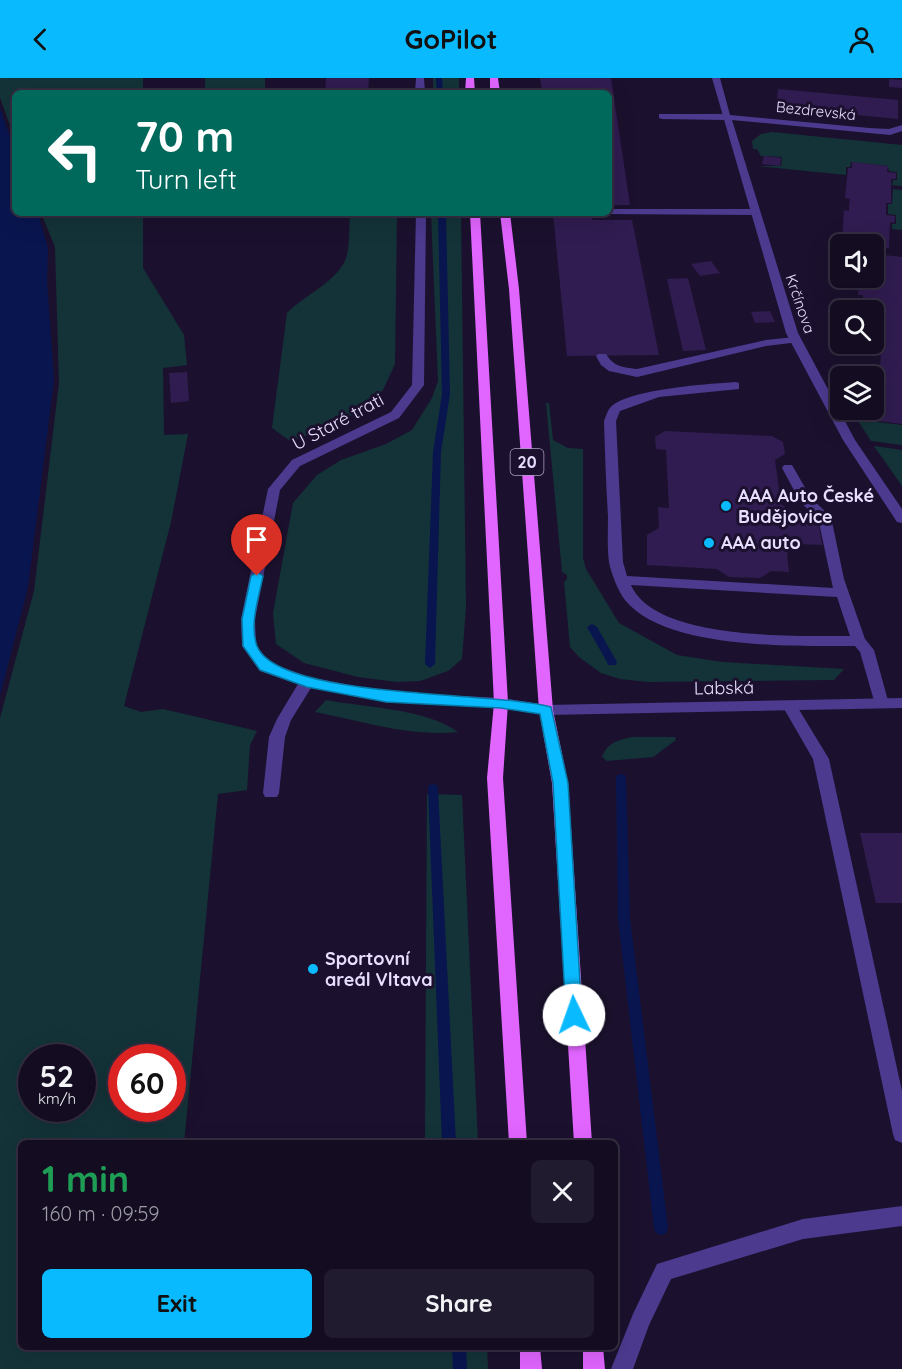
<!DOCTYPE html>
<html lang="en">
<head>
<meta charset="utf-8">
<style>
  :root { --surface:#140d22; --page:#211b2f; --text:#f1f3f6; --muted:#9d9ca5; --line:#332d40; --accent:#0abaff }
  body { margin:0; font-family:Quicksand,sans-serif; background:var(--page); color:var(--text); height:100vh; display:flex; flex-direction:column; font-size:22px; white-space:nowrap }
  * { box-sizing:border-box; margin:0 }
  p { font-size:20px; color:var(--muted) }
  .icon { flex:none; width:33px; height:33px; fill:none; stroke:currentColor; stroke-width:2; stroke-linecap:round; stroke-linejoin:round }
  .map { position:relative; flex:1; overflow:hidden }
  .side { position:absolute; left:18px; top:1062px; width:600px; height:210px; display:flex; flex-direction:column; background:var(--surface); border-radius:9px; box-shadow:0 6px 24px #0002,0 0 0 2px var(--line) }
  .side>* { flex:none }
  .hud { position:absolute; left:12px; top:12px; width:600px; height:126px; border-radius:9px; box-shadow:0 6px 24px #0002,0 0 0 2px var(--line); background:#00695c; color:#fff; overflow:hidden }
  .controls { position:absolute; left:830px; top:156px; display:grid; gap:12px }
  .controls a { display:grid; place-items:center; width:54px; height:54px; border-radius:9px; background:var(--surface); box-shadow:0 6px 24px #0002,0 0 0 2px var(--line); font-size:30px }
  .speed { position:absolute; left:18px; top:966px; display:flex; gap:12px; font-size:30px; font-weight:700; text-align:center }
  .speed>* { display:grid; place-content:center; width:78px; height:78px; border-radius:50%; background:var(--surface); box-shadow:0 6px 24px #0002,0 0 0 2px var(--line); line-height:1 }
  .speed small { font-size:15px; font-weight:400 }
  .speed .limit { border:9px solid #d22; background:#fff; color:#111 }
  .pin { position:absolute; display:grid; place-items:center; width:51px; height:51px; color:#fff; margin:-62px -26px; border-radius:50% 50% 50% 0; rotate:-45deg; box-shadow:0 0 6px #0007 }
  .pin .icon { rotate:45deg }
  .me { position:absolute; width:66px; margin:-33px; rotate:357deg; stroke-linejoin:round; filter:drop-shadow(0 0 4px #0008) }
  .turn { display:flex; align-items:center; gap:21px; height:126px; padding:0 24px; font-size:27px }
  .turn .icon { width:78px; height:78px; stroke-width:2.5 }
  .turn b { display:block; font-size:42px; line-height:51px }
  .round { display:grid; place-items:center; flex:none; width:63px; height:63px; border-radius:9px; background:var(--page) }
  .overview { display:flex; align-items:center; justify-content:space-between; height:102px; padding:0 24px }
  h1 { font-size:36px; font-weight:700; line-height:45px; color:#1e9e55 }
  .button { display:flex; gap:12px; margin-top:auto; padding:12px 24px }
  .button a { flex:1; height:69px; border-radius:9px; background:var(--accent); color:#111; font-size:24px; font-weight:700; line-height:69px; text-align:center }
  .button a+a { background:var(--page); color:var(--text) }
  header { display:flex; justify-content:space-between; align-items:center; height:78px; padding:0 24px; background:var(--accent); color:#111; font-size:27px; font-weight:700 }
  .map>svg:first-child { display:block }
  .green { fill:#133338; fill-rule:evenodd }
  .water { fill:#09154f }
  .lines { fill:none; stroke-linecap:round; stroke-linejoin:round }
  .stream { fill:#09154f; fill-rule:evenodd }
  .building { fill:#301c50 }
  .service { fill:#4c3a8f; fill-rule:evenodd }
  .minor { fill:#4c3a8f; fill-rule:evenodd }
  .primary { fill:#e165ff; fill-rule:evenodd }
  .route { fill:#0abaff; stroke:#0679a6; stroke-width:1.5 }
  .poi-dot { fill:#0abaff; stroke:#1b112e; stroke-width:2 }
  .labels { text-anchor:middle; stroke-width:6; stroke-linejoin:round; paint-order:stroke }
  .far-street-label { font-size:15px; fill:#e8deff; stroke:#1b112e }
  .shield { fill:#1b112e; stroke:#aaa0c0; stroke-width:1.5 }
  .shield-label { font-size:16px; font-weight:bold; fill:#e8deff }
  .street-label { font-size:18px; fill:#e8deff; stroke:#1b112e }
  .poi-label { font-size:18px; font-weight:bold; fill:#e8deff; stroke:#1b112e; text-anchor:start }
</style>
</head>
<body>
<header><svg class="icon" aria-label="back" viewBox="0 0 24 24"><path d="M15 5l-7 7 7 7"/></svg>GoPilot<svg class="icon" aria-label="person" viewBox="0 0 24 24"><circle cx="12" cy="8" r="4"/><path d="M4 21q1-7 8-7t8 7"/></svg></header>
<div class="map">
<svg width="902" height="1291" viewBox="0 0 902 1291">
  <rect width="100%" height="100%" fill="#1b112e"/>
  <path class="green" d="M0,0h143v15h-128v46l-15,-41z
    M205,0h60v15h-60z
    M433,0h26v15h-26z
    M772,54l130,13v41l-10,-1 1,-5h4v-8l-8,-1 -1,-5 -37,-4 -1,5h-4v8l-88,-9h23l1,-9 -21,-1 -4,-7h-4l-1,-8 9,-7z
    M893,111l9,1v40l-10,-1v-5h4v-9l-8,-1v-10h4z
    M41,135h102v55l41,67 3,30 -24,3 1,67 24,-1 -17,88 -47,184 17,6 22,-3 94,22 -7,14 -3,45 -29,4 -34,349h-163v204h466l1,22h-488v-651l34,-127 25,-208 -4,-136zM32,980h50v50h-50zM122,980h50v50h-50z
    M350,135h47l-2,151 -12,26 -16,15 -24,16 -27,12 -26,8 -18,-13 15,-115c17,-18 53,-32 60,-58 3,-13 2,-29 3,-42z
    M431,135h30l5,394 -4,52 -14,12 -28,10 -23,1 -39,-5 -54,-14 -28,-19 -3,-31 20,-110 24,-28 24,-15 45,-16 26,-14 20,-32 6,-17z
    M546,325h3l4,37 15,8 15,1v109l3,11 33,54 58,32 45,7 122,7 -10,11 -186,2 -28,-3 -19,-6 -22,-16 -9,-10 -6,-65 3,-3v-4l-5,-3z
    M851,332h20l1,3h5v9l25,3v20l-31,-4z
    M874,368l28,4v36z
    M326,622c41,8 98,8 132,32 -47,5 -97,-11 -143,-20z
    M631,659h44l1,3 -23,17 -46,4 -5,-4c6,-15 15,-16 29,-20z
    M427,716l35,1 16,348h-53z"/>
  <path class="water" d="M0,30l15,43v62h23l10,35 -1,33 7,99 -26,207 -28,109z"/>
  <g class="lines">
    <path class="stream" d="M436,0h6l1,15h-6z
      M438,135h8l4,181 -9,58 -6,212 -5,4 -5,-4 8,-212 9,-58z
      M592,546l5,3 20,35 -1,3h-8l-1,-3 -20,-35z
      M621,696l4,1 1,3 4,140 38,310 -2,5 -5,2 -5,-2 -2,-5 -36,-310 -2,-140 1,-3z
      M433,706l4,1 1,3 18,355h-14l-14,-355 1,-3z
      M452,1269h14l1,22h-14z"/>
  </g>
  <path class="building" d="M326,0h43l-1,15h-43z
    M540,0h71l19,127h-21v-112h-67z
    M889,1l13,1v8l-13,-1z
    M778,11l120,11v19l-120,-12 -2,4z
    M764,78l17,2 -1,8 -18,-2z
    M852,84l36,4 -1,6 9,1v6h-5v24h-5v12l9,1 -1,7 -4,-1 -1,26h-4l-1,7 18,2v167l-23,-3v-9h-5l1,-44h5l1,-16h-5l1,-40h5v-7l-19,-2v-8h-5l2,-17h13v-34l-31,-1 2,-33 5,1v-6l1,-6 -5,-1 3,-30h4z
    M553,135h39v7h40l27,135 -92,1z
    M711,183l9,12 -20,3 -9,-12z
    M688,200l18,72 -23,1 -16,-72z
    M770,233l5,11 -20,1 -4,-11z
    M187,294l2,29 -18,2 -2,-30z
    M665,353l107,5 11,6 2,12 -10,6 6,44 14,10h22l5,31 -23,-1 -12,9 2,19 -18,-1 -11,7 -31,-1 -12,-8 -70,-4v-30l12,-7 -1,-21 11,1 -3,-58 -10,-1 -1,-12z
    M860,755h42v70h-26z"/>
  <g class="lines">
    <path class="service" d="M416,0h8l1,15h-10z
      M659,36h67l5,3 -5,3 -64,-1 -3,-1z
      M609,131h146l5,3 -5,3 -150,-1 4,-1z
      M416,135h10l-2,172 -25,33 -99,48 -20,24 -25,129 1,26 14,18 39,14 77,15 115,6 45,7 5,1 2,4 -2,4 -5,1 -45,-7 -115,-6 -75,-14 -20,32 -6,17 -6,56 -2,4h-12l-2,-4 6,-56 8,-18 21,-35 -38,-13 -18,-25 -1,-27 27,-130 24,-29 99,-48 21,-27z
      M795,259l6,3 -2,2 -33,4 -129,31 -28,-6 -8,-6 -5,-9 2,-2h8c8,13 16,13 31,15l129,-29z
      M735,304l4,1v6l-80,8 -39,14 -4,10 7,141 4,14 206,12 -15,-70 -17,-15 -19,-35 2,-3h8l19,33 20,19 13,62 21,60 9,11 15,54 -2,4h-10l-2,-4 -15,-52 -5,-6c-59,0 -190,4 -230,-46 -7,-9 -14,-27 -16,-38 -2,-15 -1,-31 -1,-46 -2,-31 -3,-63 -4,-95 2,-4 3,-10 6,-13 16,-19 99,-24 125,-26zM631,507l206,12 13,39c-52,0 -195,5 -219,-51z
      M790,624l5,1 34,56 73,332v52l-7,-3 -2,-6 -80,-375 -30,-52 2,-4z
      M902,1128v20l-99,13 -132,40 -22,46 -16,44h-22l22,-55 24,-50 146,-45z"/>
    <path class="minor" d="M712,0h8l10,37 139,13 20,1 13,-4v6l-12,4 -158,-15 66,213 57,107 47,69v14l-5,-1 -54,-82 -57,-107z
      M902,620v10l-356,7 -5,-1 -2,-4 2,-4 5,-1z"/>
    <path class="primary" d="M466,0h8l1,15h-10z
      M490,0h8l2,15h-10z
      M470,135h10l28,490 -5,75 24,365h-18l-22,-365 7,-75z
      M500,135h10l9,76 34,421 15,73 24,360h-18l-22,-360 -13,-73 -30,-421z
      M520,1269h20l2,22h-22z
      M583,1269h20l2,22h-22z"/>
  </g>
  <path class="route" d="M257,494l6,4c-4,21 -13,46 -7,67 14,57 243,48 295,64l17,76 14,232 -2,5 -6,2 -6,-2 -2,-5 -13,-232 -13,-69 -39,-6 -115,-6 -79,-15 -47,-17 -17,-24 -1,-27 9,-43z"/>
  <g class="poi-dot">
    <circle cx="726" cy="428" r="6"/>
    <circle cx="709" cy="465" r="6"/>
    <circle cx="313" cy="891" r="6"/>
  </g>
  <g class="labels">
    <g class="far-street-label">
      <text transform="translate(816 33) rotate(6)" y="5">Bezdrevská</text>
      <text transform="translate(800 226) rotate(71)" y="5">Krčínova</text>
    </g>
    <rect class="shield" x="510.5" y="371" width="33" height="26" rx="4.5"/>
    <g class="shield-label">
      <text x="527" y="390">20</text>
    </g>
    <g class="street-label">
      <text transform="translate(338 344) rotate(-28)" y="6">U Staré trati</text>
      <text transform="translate(724 610) rotate(-1)" y="6">Labská</text>
    </g>
    <g class="poi-label">
      <text x="738" y="424">AAA Auto České<tspan x="738" dy="21">Budějovice</tspan></text>
      <text x="721" y="471">AAA auto</text>
      <text x="325" y="887">Sportovní<tspan x="325" dy="21">areál Vltava</tspan></text>
    </g>
  </g>
</svg>
<div class="controls">
<a><svg class="icon" aria-label="sound" viewBox="0 0 24 24"><path d="M4 9h4l5-4v14l-5-4H4zM17 9q2 3 0 6"/></svg></a>
<a><svg class="icon" aria-label="search" viewBox="0 0 24 24"><circle cx="10" cy="10" r="6"/><path d="M15 15l6 6"/></svg></a>
<a><svg class="icon" aria-label="layers" viewBox="0 0 24 24"><path d="M12 4l9 5-9 5-9-5zM3 14l9 5 9-5"/></svg></a>
</div>
<div class="speed"><div>52<small>km/h</small></div><div class="limit">60</div></div>
<div class="pin" style="left:257px;top:498px;background:#d93025"><svg class="icon" aria-label="arrive" viewBox="0 0 24 24"><path d="M6 21V4h12l-3 4 3 4H6"/></svg></div>
<svg class="me" style="left:574px;top:937px" viewBox="-20 -20 40 40"><circle r="19" fill="#fff"/><path d="M0-13L10 11 0 6-10 11z" fill="#0abaff"/></svg>
<div class="hud">
<div class="turn"><svg class="icon" aria-label="left" viewBox="0 0 24 24"><path d="M17 20v-9H6M10 6l-5 5 5 5"/></svg><div><b>70 m</b>Turn left</div></div>
</div>
<section class="side">
<div class="overview"><div><h1>1 min</h1><p>160 m · 09:59</p></div><a class="round"><svg class="icon" aria-label="close" viewBox="0 0 24 24"><path d="M6 6l12 12M18 6L6 18"/></svg></a></div>
<div class="button"><a>Exit</a><a>Share</a></div>
</section>
</div>
</body>
</html>
